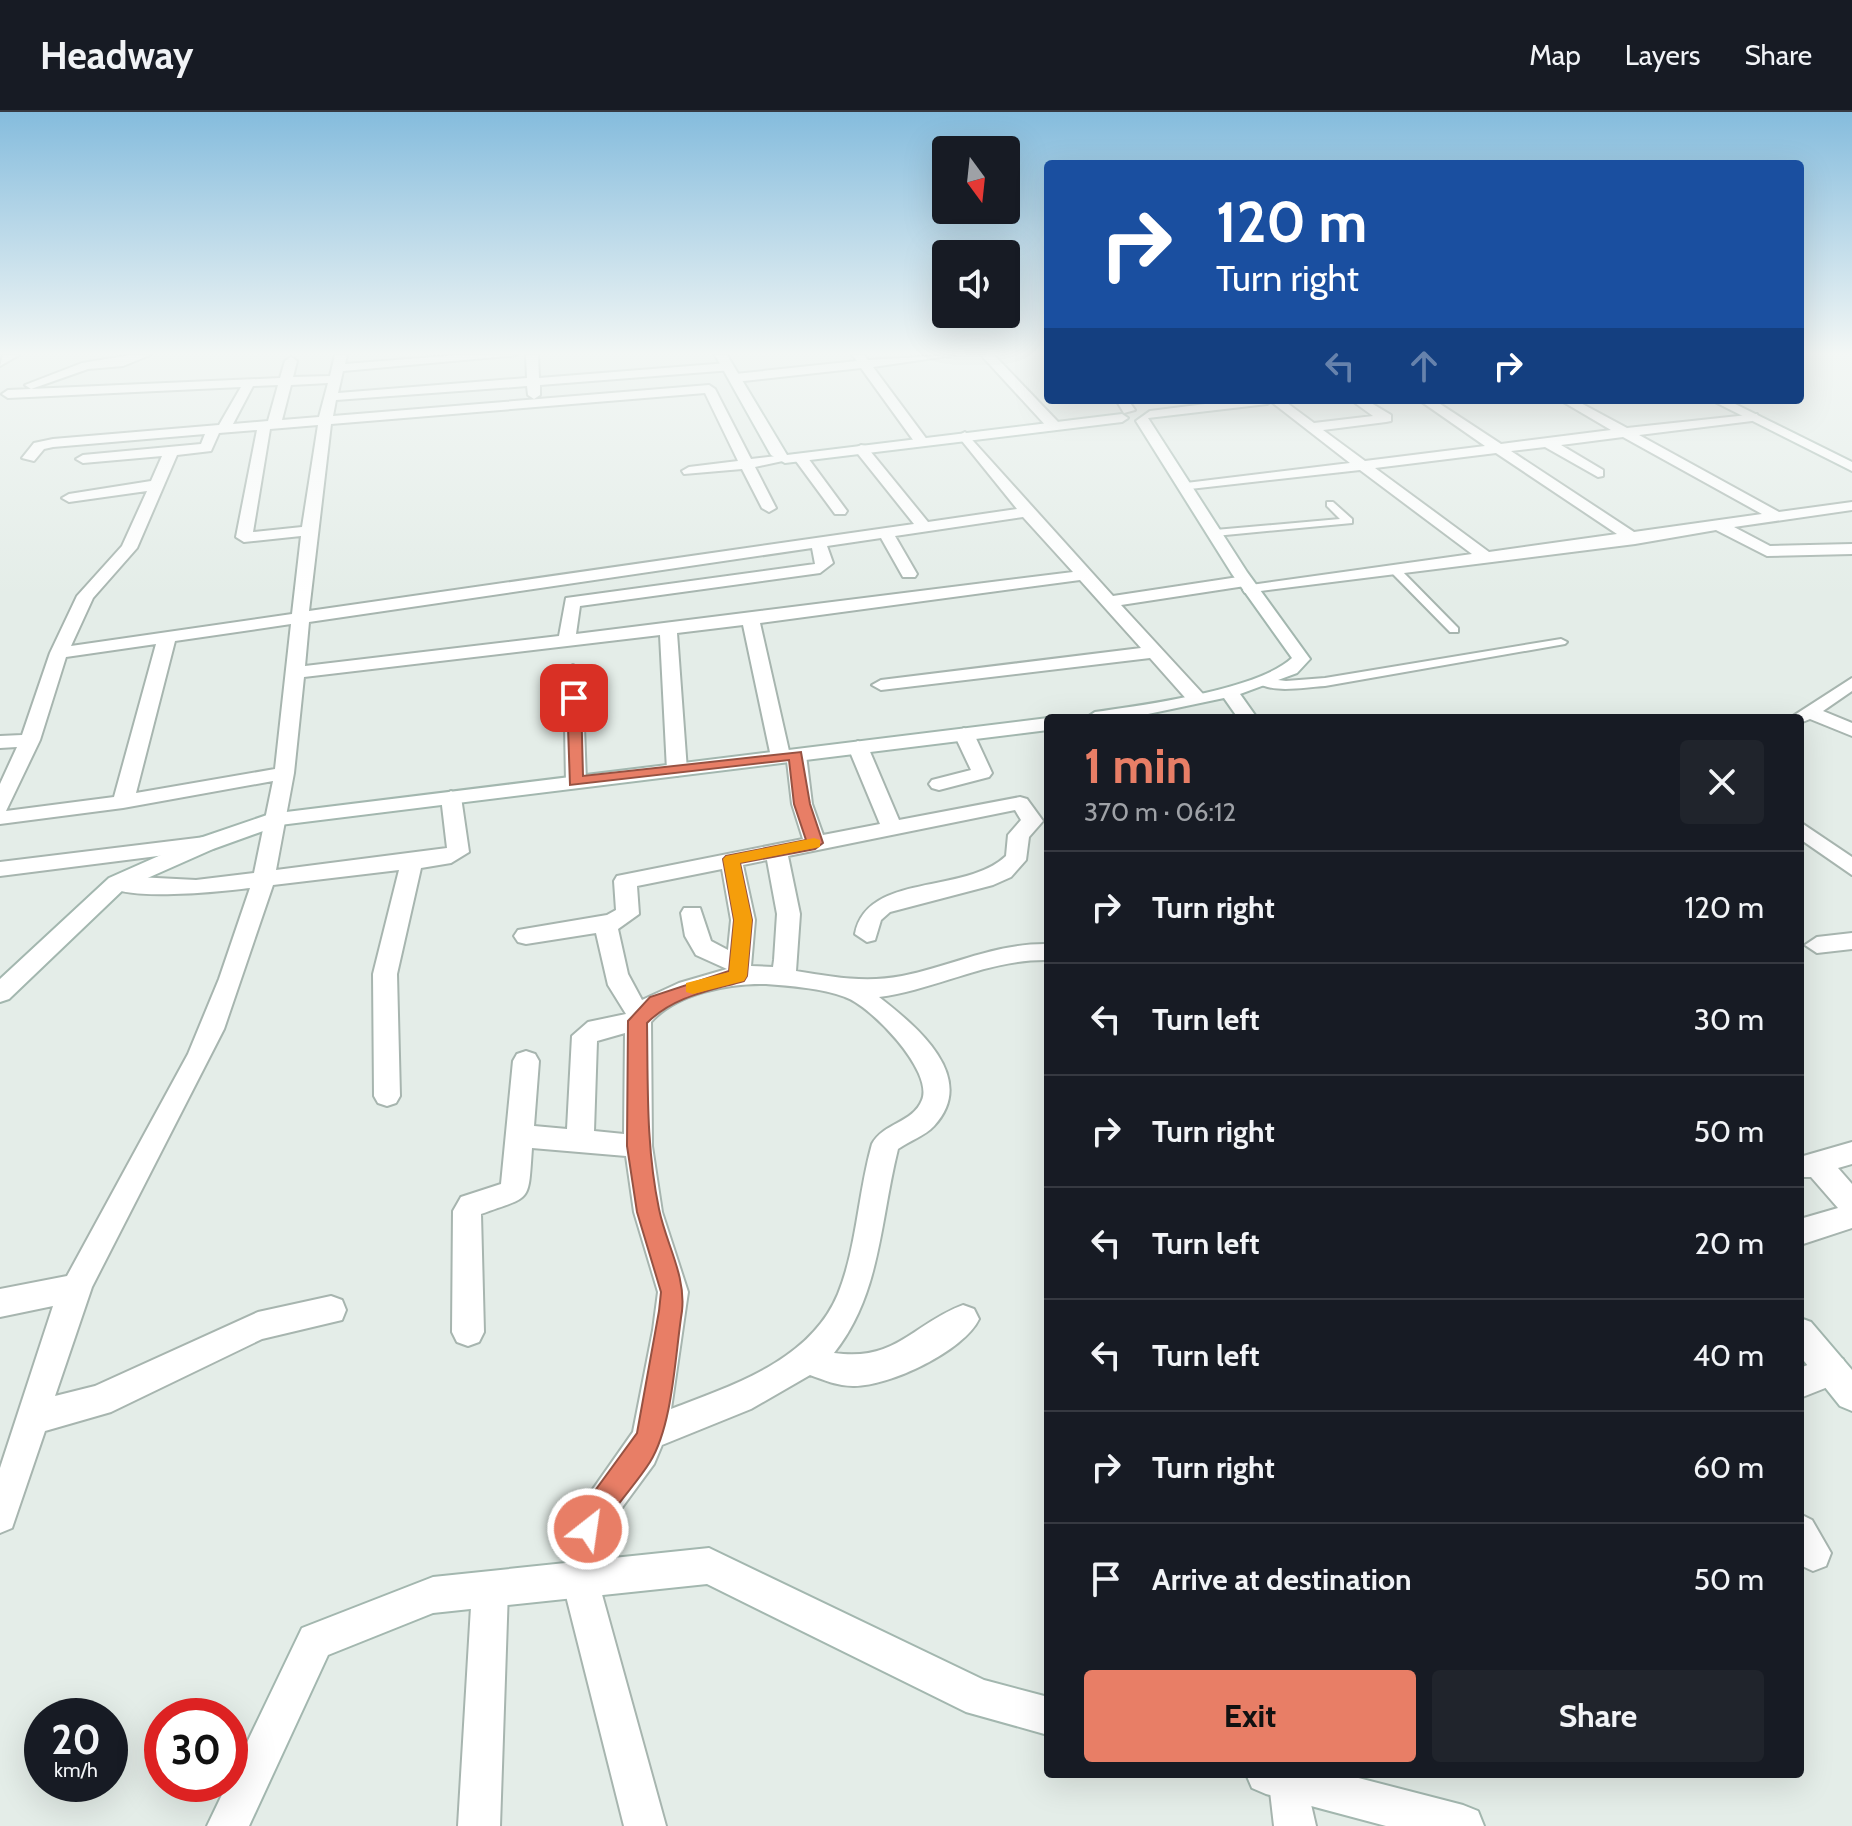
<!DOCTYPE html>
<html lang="en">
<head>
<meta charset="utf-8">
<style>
  :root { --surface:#171b24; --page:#20242c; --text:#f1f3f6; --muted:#9ea1a6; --line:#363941; --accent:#e87e66 }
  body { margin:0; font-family:Cabin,sans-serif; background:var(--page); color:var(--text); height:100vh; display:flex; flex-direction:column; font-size:30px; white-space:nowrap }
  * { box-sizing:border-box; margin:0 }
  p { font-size:26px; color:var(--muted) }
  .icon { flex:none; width:44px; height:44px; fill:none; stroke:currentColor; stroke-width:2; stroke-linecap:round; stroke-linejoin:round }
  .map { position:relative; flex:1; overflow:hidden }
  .drawer { position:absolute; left:1044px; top:602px; width:760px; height:1064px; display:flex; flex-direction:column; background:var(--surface); border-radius:8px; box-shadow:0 8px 32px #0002 }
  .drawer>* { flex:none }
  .guide { position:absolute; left:1044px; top:48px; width:760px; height:244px; border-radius:8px; box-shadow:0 8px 32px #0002; background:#1a4fa0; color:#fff; overflow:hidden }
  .needle { width:52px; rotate:165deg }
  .controls { position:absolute; left:932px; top:24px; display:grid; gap:16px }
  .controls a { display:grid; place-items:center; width:88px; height:88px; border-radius:8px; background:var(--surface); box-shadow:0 8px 32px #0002; font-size:40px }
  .speed { position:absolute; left:24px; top:1586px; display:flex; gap:16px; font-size:40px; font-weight:700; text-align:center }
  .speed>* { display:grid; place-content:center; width:104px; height:104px; border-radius:50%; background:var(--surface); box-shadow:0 8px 32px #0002; line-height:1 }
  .speed small { font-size:20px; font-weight:400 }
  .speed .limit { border:12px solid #d22; background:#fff; color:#111 }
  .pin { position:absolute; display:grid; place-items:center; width:68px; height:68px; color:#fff; margin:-34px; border-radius:16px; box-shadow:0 4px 12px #0006 }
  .me { position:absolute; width:88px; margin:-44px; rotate:30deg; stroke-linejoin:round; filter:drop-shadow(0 0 6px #0008) }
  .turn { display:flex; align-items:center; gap:28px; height:168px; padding:0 40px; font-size:36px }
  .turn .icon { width:104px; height:104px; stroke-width:2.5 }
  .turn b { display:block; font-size:56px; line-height:68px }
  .lanes { display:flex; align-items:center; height:76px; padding:0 40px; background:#0003; justify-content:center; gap:40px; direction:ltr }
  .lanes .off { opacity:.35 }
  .round { display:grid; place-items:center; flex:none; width:84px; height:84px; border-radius:8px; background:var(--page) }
  .summary { display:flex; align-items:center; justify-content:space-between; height:136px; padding:0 40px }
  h1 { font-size:48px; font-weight:800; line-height:60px; color:var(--accent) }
  .button { display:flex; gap:16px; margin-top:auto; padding:16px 40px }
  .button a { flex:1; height:92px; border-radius:8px; background:var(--accent); color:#111; font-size:32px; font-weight:800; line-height:92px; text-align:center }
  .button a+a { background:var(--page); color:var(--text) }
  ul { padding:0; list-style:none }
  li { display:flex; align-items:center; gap:24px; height:112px; padding:0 40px; border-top:2px solid var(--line) }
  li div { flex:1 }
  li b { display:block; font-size:30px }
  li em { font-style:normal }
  header { display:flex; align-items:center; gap:48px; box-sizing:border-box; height:112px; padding:0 40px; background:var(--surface); border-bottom:2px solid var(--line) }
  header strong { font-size:38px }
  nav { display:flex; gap:44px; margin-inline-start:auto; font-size:28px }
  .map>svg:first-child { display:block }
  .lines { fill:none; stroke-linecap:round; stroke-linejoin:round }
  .lane-casing { stroke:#a7b5af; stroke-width:4 }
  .street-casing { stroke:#a7b5af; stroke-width:4 }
  .secondary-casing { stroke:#a3b7af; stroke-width:4 }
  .lane { fill:#fff; fill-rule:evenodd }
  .street { fill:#fff; fill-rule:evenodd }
  .secondary { fill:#fff; fill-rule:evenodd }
  .route { fill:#e87e66; stroke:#975242; stroke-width:2 }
  .slow { fill:#f59e0b }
</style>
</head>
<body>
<header>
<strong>Headway</strong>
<nav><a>Map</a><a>Layers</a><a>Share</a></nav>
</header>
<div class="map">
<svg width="1852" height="1714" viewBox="0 0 1852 1714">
  <rect width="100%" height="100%" fill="#e4ede8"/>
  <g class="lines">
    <g class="lane-casing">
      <path id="lane" d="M1327,390h6l19,17v4l-137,13 -5,-3 5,-3 125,-11 -13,-13z
        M1390,455h8l60,61v4h-8l-60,-61z
        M1561,527l6,3 -2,2 -240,42c-21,1 -51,8 -69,-4l6,-4 24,3 39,-3z"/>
    </g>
    <g class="street-casing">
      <path id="street" d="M3,243h16l-19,11z
        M131,243h19l-27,11 -35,3 -57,20 -6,-4 57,-22z
        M335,243h12l-2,9 114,-9h58l-174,16 -5,22 189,-15 -1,-23h12l1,23 189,-15 6,4 -2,3 -192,15v10l-6,4 -6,-4 -1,-9 -191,14 -3,16 376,-31 6,4 36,70 34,-4 7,4 -37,8 21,41 -7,4 -7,-4 -20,-39 -58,5 -2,-3 7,-4 49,-6 -33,-68 -374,31 -22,187 605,-87 -60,-75 7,-4 5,1 62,76 89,-13 -59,-73 7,-4 148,164 132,-20 8,5 -8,5 -124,19 82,89v8h-14l-39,-44 -269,32 -9,-5 9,-5 260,-32 -61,-68 -320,43 29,128h14l3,4 6,49 11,31 57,-11 -32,-77 10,-6 10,6 31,73 121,-23 7,2 16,22 -14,16 -3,23 -15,17 -18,8 -103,27 -9,8 -6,20 -8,2 -12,-8c12,-62 110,-39 151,-78l2,-21 13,-15 -6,-10 -227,46 12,58 -4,57c36,6 69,12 106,5 50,-10 93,-33 146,-32v16c-60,-1 -110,29 -169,37 37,29 100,80 55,129 -9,10 -25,15 -36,23 -18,71 -17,145 -64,204 63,9 78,-29 129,-48l11,4 5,10c-15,32 -91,68 -126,67 -15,0 -29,-6 -43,-11l-59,34 -89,36 -8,19 -47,64 -9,52 68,246h-42l-62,-246 17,-71 54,-77 20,-102 5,-38 -24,-80 -8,-56 -94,-8c-4,57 0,47 -51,66l3,118 -5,10 -11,4 -11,-4 -5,-10 1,-121 8,-14 40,-13 12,-123 4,-7 9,-3 9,3 4,7 -5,65 33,3 5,-93 16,-14 38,-8 -18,-29 -12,-52 -70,11 -8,-2 -4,-6 4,-6 89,-15 9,-5 -2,-29 3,-5 186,-37 -11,-35 -5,-43h-13l-3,-4 -28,-132 -66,8 10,137 -10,6 -10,-6 -7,-135 -356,42 -10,96 -18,97 171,-22 -6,-51 10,-6 10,6 8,55 -18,11 -30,5 -24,106 3,122 -4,7 -9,3 -9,-3 -4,-7 -1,-122 26,-104 -126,15 -49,144 -132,258 -37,109 40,-10 163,-74 73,-16 11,4 4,10 -4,10 -80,19 -151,73 -66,19 -33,97 -12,5v-65l53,-162 -53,11v-28l67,-13 121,-222 31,-75 31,-91c-25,3 -131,15 -144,-5l11,-7 79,4 58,-7 19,-92 -150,27 -123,16v-40l17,-37 -17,1v-12l22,-1 28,-82 27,-57 45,-50 25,-55 -78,11 -7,-4 7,-4 82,-13 11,-25 -79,7 -7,-4 7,-4 118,-11 4,-10 -152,13 -9,2 -10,12 -12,-3 12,-15 19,-4 166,-14 22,-38 -233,11 -6,-4 6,-4 272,-12 5,-17 6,-4 6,4 -4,16 37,-1zM328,271l-9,34 -37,3 9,-35zM278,273l-10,36 -35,3 20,-38zM318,313l-16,102 -49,5 17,-103zM257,318l-21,107 8,5 57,-6 -9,78 -221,32 22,-48 44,-50 40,-93 34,-4 8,-18zM1023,405l50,55 -497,62 4,-28 240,-33 13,-10 -6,-17 54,-8 22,39h12l2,-3 -22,-38zM812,436l3,16 -249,34 -7,38 -254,30 4,-44zM291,512l-16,145 -139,24 39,-152zM156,532l-42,153 -108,14 34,-71 26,-83zM767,748l10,54 -3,46 -1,7 -22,-1 4,-46 -12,-55zM722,757l9,51 -3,30 -17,-9 -11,-33h-16l-3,5 4,23 11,19 31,14 -48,14 -37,17 -14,-26 -10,-45 21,-15 -2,-28zM766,872c24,2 56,4 79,13 25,8 89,74 77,103 -9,23 -39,23 -50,44 -14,49 -15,103 -34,150 -28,67 -105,91 -167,115l17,-117 -26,-80 -10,-66 -1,-124c25,-29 78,-39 115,-38zM625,921l-1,101 -30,-3 3,-90z
        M852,243h12l4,5 86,-5 -81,12 55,74 -2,3h-10l-55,-76 -126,14 -6,-4 6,-4 122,-13z
        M981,243h13l65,68v6h-10z
        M1116,288h12l7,10 -11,3z
        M1269,288h14l31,23 59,-7 -22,-16h15l25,15v6l-5,1 -63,8 42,31 120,-15 -66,-46h15l67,44 110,-14 -51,-30h15l52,28 130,-14 1,3 -6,4 -113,14 140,77 73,-10v8l-118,17 36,19 82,-2v10l-85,2 -51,-26 -81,14 -390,49 -2,-3 8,-5 221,-31 -112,-84 -179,20 -2,-3 7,-4 164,-20zM1623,325l139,77 -128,18 -123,-81 34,-4 53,30 5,-1v-6l-42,-25zM1496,341l121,81 -128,18 -114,-84z
        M795,342h10l42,57 -2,3h-10l-42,-57z
        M573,553l9,5 4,112 -10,6 -10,-6 -2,-112z
        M1852,566v13l-29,20 29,12v13l-42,-17 -10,4v-5h-10z
        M964,616l10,6 18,39 -3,4 -50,13 -7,-2 -3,-4 3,-4 39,-10 -17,-36z
        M1800,710l52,35v18l-52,-36z
        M205,725l11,7 -3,5 -213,27v-14z
        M1852,821v16l-35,4 -12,-8 12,-8z
        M1852,1030v22l-14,4 14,16v44l-52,17v-26l38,-11 -27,-31h-11v-20z
        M1832,1243l11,4 5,11 -5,11 -43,17v-30z
        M1800,1402l12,6 19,33 -5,13 -13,5 -13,-6z
        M490,1460l13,5 5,13 -8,236h-42l14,-236 5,-13z
        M1268,1662h36l12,52h-42z"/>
    </g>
    <g class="secondary-casing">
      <path id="secondary" d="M715,243h12l60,100 335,-41 6,4 -6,4 -337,41 -14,-8z
        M1237,288h36l-6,4 -119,14 99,154 63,87 -13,14 -57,21 17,24h-19l-14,-20 -95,20h-43l9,-6c48,-7 163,-22 197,-54l-60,-84 -96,-153 14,-10z
        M1711,288h16l125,62v9z
        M1048,606v12l-768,95 -67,24 -88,39 -116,111 -9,3v-23l109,-101 88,-39 73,-25z
        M1800,1206l11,4 41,48v41l-12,-5 -40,-50z
        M709,1436l275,132 64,17v38l-82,-23 -259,-128 -274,29 -105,42 -79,171h-42l95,-198 131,-51z
        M1246,1662h97l120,31 15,6 6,15h-98l-120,-32 -14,-6z"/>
    </g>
    <use href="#lane" class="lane"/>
    <use href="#street" class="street"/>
    <use href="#secondary" class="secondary"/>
  </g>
  <linearGradient id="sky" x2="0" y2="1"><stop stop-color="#85bcdd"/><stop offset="0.5" stop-color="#f3f7f5"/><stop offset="1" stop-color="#f3f7f5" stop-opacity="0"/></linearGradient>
  <rect width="1852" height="483" fill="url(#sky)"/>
  <path class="route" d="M574,581l7,5 2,78 218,-24 9,52 13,39 -8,6 -75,14 12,57 -5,56 -3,5c-35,10 -70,15 -97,42 1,63 -1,124 12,186 7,35 27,66 23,102 -7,44 -9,114 -32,151 -17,27 -40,47 -52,77l-10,4 -9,-4 -4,-10 11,-26 51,-70 22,-122 2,-19 -24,-80 -10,-66 1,-125 22,-24 79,-26 5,-51 -11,-61 3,-3 80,-16 -12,-36 -5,-44 -219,25 -3,-87z"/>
  <path class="slow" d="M814,726l6,2v7l-80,16 12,57 -5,56 -3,5 -51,13 -7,-2v-9l43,-11 5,-52 -11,-61 3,-3z"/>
</svg>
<div class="controls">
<a><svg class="needle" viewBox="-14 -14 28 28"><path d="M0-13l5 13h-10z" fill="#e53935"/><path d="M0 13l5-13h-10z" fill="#9ea1a6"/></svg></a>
<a><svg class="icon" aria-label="sound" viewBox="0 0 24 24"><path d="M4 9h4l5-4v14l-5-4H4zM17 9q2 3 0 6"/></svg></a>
</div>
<div class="speed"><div>20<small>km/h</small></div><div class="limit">30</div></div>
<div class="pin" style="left:574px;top:586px;background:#d93025"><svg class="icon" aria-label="arrive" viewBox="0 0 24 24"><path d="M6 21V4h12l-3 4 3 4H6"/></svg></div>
<svg class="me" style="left:588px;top:1417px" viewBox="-20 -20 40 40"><circle r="17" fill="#e87e66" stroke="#fff" stroke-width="3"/><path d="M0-11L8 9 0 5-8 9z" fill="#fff"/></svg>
<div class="guide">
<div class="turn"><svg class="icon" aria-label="right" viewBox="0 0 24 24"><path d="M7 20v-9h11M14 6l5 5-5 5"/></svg><div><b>120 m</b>Turn right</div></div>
<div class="lanes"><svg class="icon off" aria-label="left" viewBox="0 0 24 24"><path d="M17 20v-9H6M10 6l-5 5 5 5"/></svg><svg class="icon off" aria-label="ahead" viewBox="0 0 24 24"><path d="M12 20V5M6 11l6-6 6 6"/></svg><svg class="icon" aria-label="right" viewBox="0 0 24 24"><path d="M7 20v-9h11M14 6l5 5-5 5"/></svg></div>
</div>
<section class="drawer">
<div class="summary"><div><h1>1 min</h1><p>370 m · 06:12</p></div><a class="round"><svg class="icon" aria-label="close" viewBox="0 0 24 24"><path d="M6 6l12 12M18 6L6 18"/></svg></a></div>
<ul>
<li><svg class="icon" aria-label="right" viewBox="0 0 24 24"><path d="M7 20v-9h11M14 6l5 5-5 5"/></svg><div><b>Turn right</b></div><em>120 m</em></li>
<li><svg class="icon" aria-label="left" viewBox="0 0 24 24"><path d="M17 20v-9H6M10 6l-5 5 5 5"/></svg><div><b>Turn left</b></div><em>30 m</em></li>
<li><svg class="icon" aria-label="right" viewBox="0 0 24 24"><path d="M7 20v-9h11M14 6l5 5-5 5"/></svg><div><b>Turn right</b></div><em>50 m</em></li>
<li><svg class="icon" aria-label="left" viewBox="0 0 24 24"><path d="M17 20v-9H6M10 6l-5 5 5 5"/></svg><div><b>Turn left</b></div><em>20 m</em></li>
<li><svg class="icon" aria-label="left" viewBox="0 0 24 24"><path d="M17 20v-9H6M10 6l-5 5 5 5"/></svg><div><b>Turn left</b></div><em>40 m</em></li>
<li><svg class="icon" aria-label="right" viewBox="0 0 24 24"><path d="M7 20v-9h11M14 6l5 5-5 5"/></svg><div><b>Turn right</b></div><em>60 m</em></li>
<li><svg class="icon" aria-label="arrive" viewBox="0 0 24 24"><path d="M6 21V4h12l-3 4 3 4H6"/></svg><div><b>Arrive at destination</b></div><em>50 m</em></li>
</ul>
<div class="button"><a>Exit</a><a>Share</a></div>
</section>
</div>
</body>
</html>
